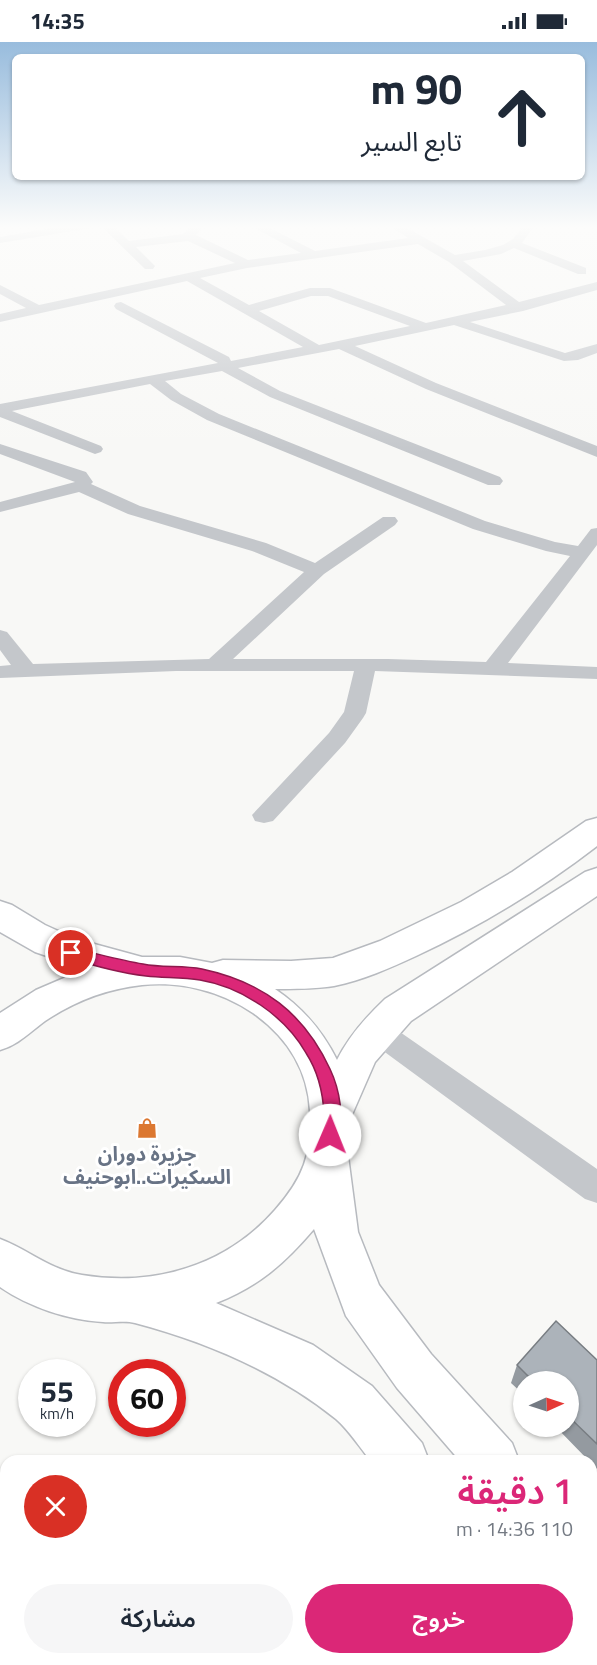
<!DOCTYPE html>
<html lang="ar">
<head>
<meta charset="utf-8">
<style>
  :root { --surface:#fff; --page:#f6f6f7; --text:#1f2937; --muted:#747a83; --accent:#db2777 }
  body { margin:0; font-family:"Titillium Web","Noto Sans Arabic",sans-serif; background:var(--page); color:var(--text); direction:rtl; height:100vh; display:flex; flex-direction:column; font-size:22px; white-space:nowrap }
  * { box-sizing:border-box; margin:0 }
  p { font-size:20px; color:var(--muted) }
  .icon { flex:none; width:33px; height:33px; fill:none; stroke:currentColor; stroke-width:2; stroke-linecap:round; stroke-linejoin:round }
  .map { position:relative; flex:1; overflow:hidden; direction:ltr }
  .drawer { position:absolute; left:0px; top:1413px; width:597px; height:210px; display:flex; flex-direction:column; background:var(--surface); border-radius:18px 18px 0 0; box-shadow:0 2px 4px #0004; direction:rtl }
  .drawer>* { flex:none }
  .hud { position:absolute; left:12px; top:12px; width:573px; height:126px; border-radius:9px; box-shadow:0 2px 4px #0004; direction:rtl; background:#fff; color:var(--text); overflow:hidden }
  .needle { width:39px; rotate:87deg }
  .fabs { position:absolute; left:513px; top:1329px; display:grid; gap:12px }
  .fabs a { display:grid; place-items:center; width:66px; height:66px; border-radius:50%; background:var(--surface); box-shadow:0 2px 4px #0004; font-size:30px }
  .speed { position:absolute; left:18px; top:1317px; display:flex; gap:12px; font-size:30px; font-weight:700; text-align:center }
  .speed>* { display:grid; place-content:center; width:78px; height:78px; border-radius:50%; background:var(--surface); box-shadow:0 2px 4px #0004; line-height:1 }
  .speed small { font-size:15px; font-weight:400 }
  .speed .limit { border:9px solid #d22; background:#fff; color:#111 }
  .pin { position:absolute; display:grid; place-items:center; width:51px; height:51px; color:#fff; margin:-26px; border:3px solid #fff; border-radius:50%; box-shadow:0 2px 6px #0007 }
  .me { position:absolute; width:66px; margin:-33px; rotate:1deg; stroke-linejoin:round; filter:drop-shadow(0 0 4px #0008) }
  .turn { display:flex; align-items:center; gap:21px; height:126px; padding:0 24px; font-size:27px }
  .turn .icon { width:78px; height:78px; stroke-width:2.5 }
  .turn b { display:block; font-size:42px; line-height:51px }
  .round { display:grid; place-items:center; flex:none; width:63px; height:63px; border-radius:32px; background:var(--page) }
  .head { display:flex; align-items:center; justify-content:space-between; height:102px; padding:0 24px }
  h1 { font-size:36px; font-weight:600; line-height:45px; color:var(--accent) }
  .action { display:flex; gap:12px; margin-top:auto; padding:12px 24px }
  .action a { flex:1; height:69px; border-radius:36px; background:var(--accent); color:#fff; font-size:24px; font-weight:600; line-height:69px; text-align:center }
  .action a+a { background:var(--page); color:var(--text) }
  .status { display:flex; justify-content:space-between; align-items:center; height:42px; padding:0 30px; background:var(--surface); direction:ltr }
  .status svg { height:16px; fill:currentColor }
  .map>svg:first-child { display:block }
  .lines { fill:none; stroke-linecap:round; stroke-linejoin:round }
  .major-casing { stroke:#b7babf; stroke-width:3 }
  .minor { fill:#c4c7cb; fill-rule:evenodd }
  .major { fill:#fff; fill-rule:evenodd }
  .wall { fill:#949aa0 }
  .building { fill:#acb3ba; stroke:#787d82; stroke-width:1.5 }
  .route { fill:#db2777; stroke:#8e194d; stroke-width:1.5 }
  .labels { text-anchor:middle; stroke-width:6; stroke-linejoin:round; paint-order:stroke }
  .near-poi-label { font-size:20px; font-weight:bold; fill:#687385; stroke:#fff }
</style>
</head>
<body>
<div class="status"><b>14:35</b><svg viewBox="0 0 49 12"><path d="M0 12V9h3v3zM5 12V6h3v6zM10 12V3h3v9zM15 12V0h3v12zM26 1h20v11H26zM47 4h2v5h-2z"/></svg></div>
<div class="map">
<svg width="597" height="1623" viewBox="0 0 597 1623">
  <rect width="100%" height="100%" fill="#f8f8f6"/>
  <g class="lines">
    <g class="major-casing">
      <path id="major" d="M597,776v28c-56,43 -116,80 -181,110 -26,12 -53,24 -82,30 -19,3 -40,3 -59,3 28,19 47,41 62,71 12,-24 28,-42 48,-61l200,-127 12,-4v28l-186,125 -36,41 -24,55 1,12 -4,27 10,76 21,53 52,69 81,89 7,18h-59l-63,-73 -51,-72 -32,-87c-30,35 -55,57 -98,74l97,42 59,41 50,57 7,18h-58c-11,-13 -22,-31 -35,-42 -59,-47 -129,-77 -201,-96 -10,-3 -22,0 -32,-1 -35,-2 -74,-15 -103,-35v-48c29,11 50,31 82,36 72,12 144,-9 193,-65 28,-32 37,-55 35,-99 -2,-41 -23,-74 -57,-98 -32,-22 -72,-32 -111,-28 -36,4 -67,16 -97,36 -15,11 -27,24 -45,29v-37l36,-23 49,-21 -50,-17 -35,-20v-31l12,4 33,20 31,14 66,18h38l32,6 11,-3 68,1 42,-3 47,-17 81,-39 51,-30 74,-51z
        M591,1501l6,2v58l-6,-2z
        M591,1596l6,4v23h-49l-2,-6h45z"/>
    </g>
    <path class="minor" d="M68,183h28l-5,3 -91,15v-6z
      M100,183h12l17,16 54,-7 10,-9h12l-9,10 52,25 53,-7 -52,-28h15l51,26 93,-13 -20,-13h14l53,30 30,-5 18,-5 10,-6 11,-14h11l-13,18 64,25v6h-8l-64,-26 -13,6 -38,7 56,41 78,-20v8l-74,21 -53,11 95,31 32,-9v9l-19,7 -14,1 -110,-36 -99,21 81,37 161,63v11l-171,-68 -87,-40 -101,19 42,23 220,86 3,4 -3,4h-12l-218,-88 -48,-26 -57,10 16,13 38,20 266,107 70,21 23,4 13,-17 6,-1v17l-89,118 89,4v12l-222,-8 -9,42 -3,5 -18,25 -72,78 -9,2 -9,-2 -3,-6 77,-82 15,-21 10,-41h-178l-176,7v-12l11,-1 -11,-15v-20l7,2 26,32 176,-5 95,-87 -52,-21 -124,-37 -49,-22 -79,20v-10l75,-20 -75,-28v-10l86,28 7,10 -2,2 49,22 126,37 49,20 68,-46h12l3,4 -3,4 -71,49 -91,85h155l98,3 84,-106 -24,-5 -73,-22 -266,-109 -36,-20 -21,-16 -138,27 89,35 2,3 -2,3 -6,2 -95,-37v-13l218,-41 -102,-54 -2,-3 2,-3 5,-1 108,55 2,4 72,-14 -116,-66 -187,41v-8l26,-6 -26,-14v-9l39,20 196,-42 -47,-22 -52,6 19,19 -2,3h-8zM418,202l31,18 57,43 -80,18 -96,-35h-20l-61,17 -49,-27 47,-10zM311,254h17l82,30 -91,19 -60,-34z
      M377,977l10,4 210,146v34l-12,-4 -218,-160 -5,-8 5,-8z"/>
    <use href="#major" class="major"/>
  </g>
  <path class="wall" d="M597,1318v109l-6,-6v-2h-2l-34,-35h13v-44h-44v13l-13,-12 6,-18z"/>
  <path class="building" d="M556,1279l41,39v84l-29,-28v-34h-34l-17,-17z"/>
  <linearGradient id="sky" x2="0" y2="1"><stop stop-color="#98bcdd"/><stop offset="0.45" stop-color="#fcfcfb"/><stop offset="1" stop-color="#fcfcfb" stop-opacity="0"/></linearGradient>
  <rect width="597" height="411" fill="url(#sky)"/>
  <path class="route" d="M71,906c24,5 48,12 72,16 19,4 40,1 59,5 61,13 102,44 128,100 9,19 16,51 6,71l-6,2 -6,-2c-4,-9 0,-17 0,-26 -1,-21 -7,-44 -18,-61 -21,-37 -64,-66 -106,-73 -18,-3 -36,-2 -54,-4 -26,-3 -55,-11 -80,-19l-2,-4 2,-4z"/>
  <defs>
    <g id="shop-bare" transform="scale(1.62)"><path d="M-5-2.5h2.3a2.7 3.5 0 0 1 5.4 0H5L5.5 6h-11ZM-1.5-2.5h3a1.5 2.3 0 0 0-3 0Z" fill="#dc7831" stroke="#fff" stroke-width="2.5" paint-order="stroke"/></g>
  </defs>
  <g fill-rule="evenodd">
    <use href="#shop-bare" x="147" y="1086"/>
  </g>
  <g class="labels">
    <g class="near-poi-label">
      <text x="147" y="1119">جزيرة دوران<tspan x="147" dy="23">السكيرات..ابوحنيف</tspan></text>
    </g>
  </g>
</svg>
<div class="fabs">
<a><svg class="needle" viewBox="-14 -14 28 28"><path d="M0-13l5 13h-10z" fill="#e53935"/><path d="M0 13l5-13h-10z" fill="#747a83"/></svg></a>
</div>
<div class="speed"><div>55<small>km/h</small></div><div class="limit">60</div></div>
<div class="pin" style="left:71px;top:911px;background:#d93025"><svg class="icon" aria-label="arrive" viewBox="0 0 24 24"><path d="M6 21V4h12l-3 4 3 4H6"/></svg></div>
<svg class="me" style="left:330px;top:1093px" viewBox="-20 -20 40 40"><circle r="19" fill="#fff"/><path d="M0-13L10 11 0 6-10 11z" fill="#db2777"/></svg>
<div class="hud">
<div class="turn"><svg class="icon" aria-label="ahead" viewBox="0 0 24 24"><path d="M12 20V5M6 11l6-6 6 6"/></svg><div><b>90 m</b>تابع السير</div></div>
</div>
<section class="drawer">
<div class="head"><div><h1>1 دقيقة</h1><p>110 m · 14:36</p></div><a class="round" style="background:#d93025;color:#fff"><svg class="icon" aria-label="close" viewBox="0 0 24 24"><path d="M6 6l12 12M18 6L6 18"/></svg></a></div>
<div class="action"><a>خروج</a><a>مشاركة</a></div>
</section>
</div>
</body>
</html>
